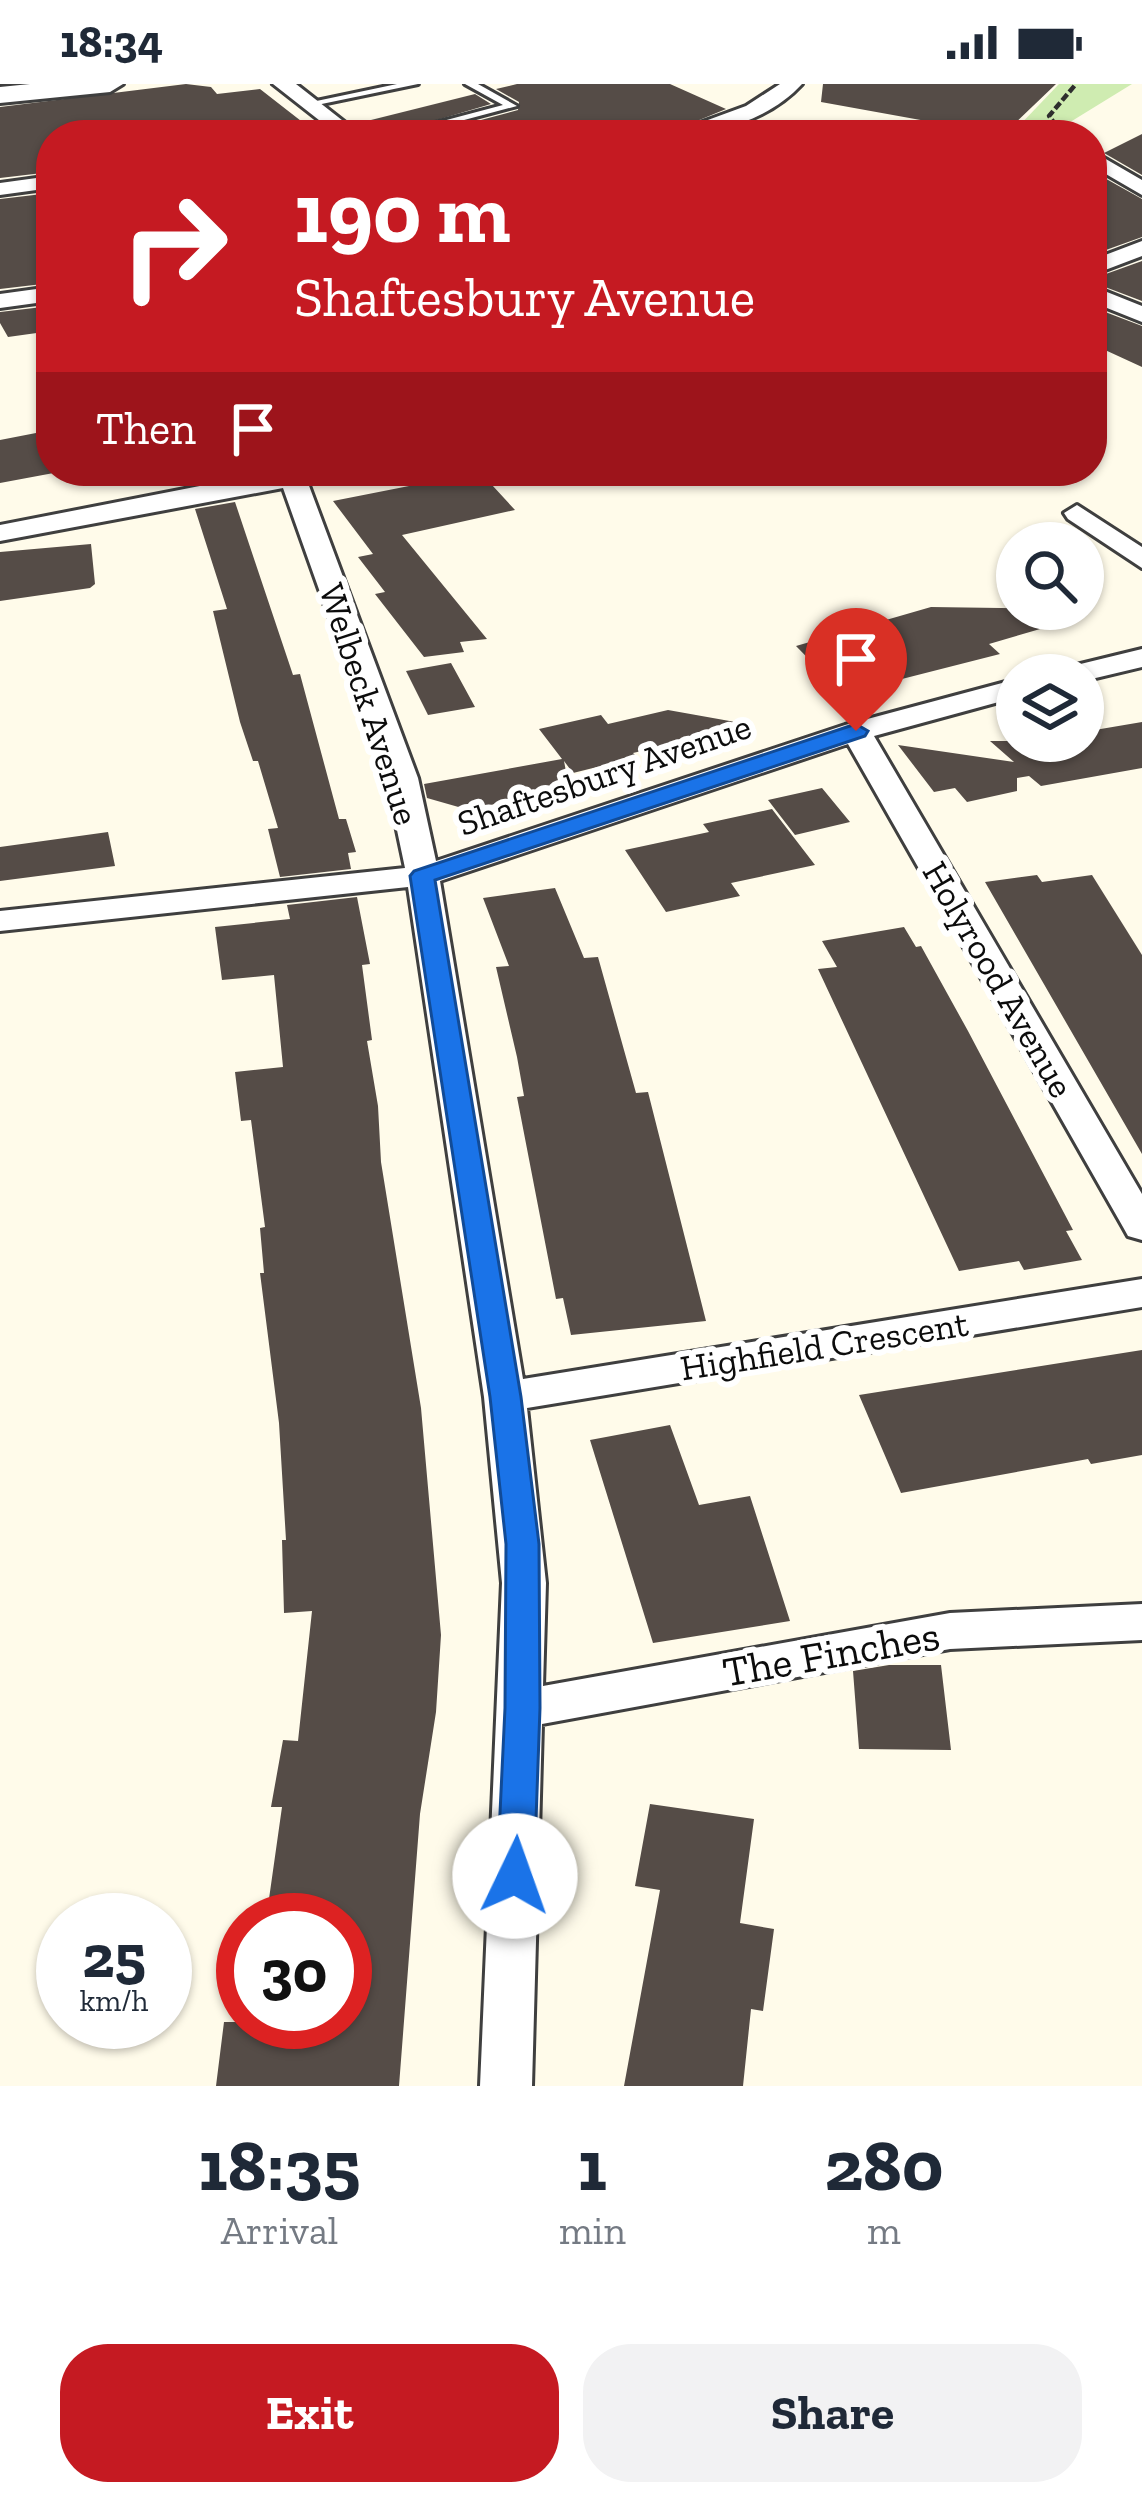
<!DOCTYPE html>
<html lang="en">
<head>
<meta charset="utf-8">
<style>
  :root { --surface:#fff; --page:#f2f2f3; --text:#1f2937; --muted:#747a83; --accent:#c51a22 }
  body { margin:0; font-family:"Zilla Slab",serif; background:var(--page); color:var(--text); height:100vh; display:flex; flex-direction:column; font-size:45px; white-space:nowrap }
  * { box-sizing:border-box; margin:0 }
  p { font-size:39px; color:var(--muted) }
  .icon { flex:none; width:66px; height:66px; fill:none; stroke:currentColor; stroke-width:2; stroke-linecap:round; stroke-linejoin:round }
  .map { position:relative; height:2002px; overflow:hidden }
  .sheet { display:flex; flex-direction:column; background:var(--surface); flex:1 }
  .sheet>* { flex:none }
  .hud { position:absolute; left:36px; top:36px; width:1071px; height:366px; border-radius:48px; box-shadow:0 3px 9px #0004; background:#c51a22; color:#fff; overflow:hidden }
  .fabs { position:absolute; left:996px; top:438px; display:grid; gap:24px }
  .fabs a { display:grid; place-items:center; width:108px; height:108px; border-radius:50%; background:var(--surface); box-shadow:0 3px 9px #0004; font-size:60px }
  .speed { position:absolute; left:36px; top:1809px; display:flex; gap:24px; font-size:60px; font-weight:700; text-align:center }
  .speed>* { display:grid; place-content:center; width:156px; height:156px; border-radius:50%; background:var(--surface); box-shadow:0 3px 9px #0004; line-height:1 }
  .speed small { font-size:30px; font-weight:400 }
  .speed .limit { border:18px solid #d22; background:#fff; color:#111 }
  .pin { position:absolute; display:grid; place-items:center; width:102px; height:102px; color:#fff; margin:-123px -51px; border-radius:50% 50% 50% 0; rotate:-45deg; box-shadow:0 0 12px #0007 }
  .pin .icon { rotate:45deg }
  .me { position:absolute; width:132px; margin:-66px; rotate:3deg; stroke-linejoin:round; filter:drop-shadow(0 0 9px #0008) }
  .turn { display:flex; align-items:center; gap:42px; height:252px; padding:0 60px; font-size:54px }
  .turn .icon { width:156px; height:156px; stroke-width:2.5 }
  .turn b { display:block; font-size:84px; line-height:102px }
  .then { display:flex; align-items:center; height:114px; padding:0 60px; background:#0003; gap:24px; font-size:45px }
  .eta { display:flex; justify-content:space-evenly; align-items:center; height:204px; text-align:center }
  .eta b { font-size:72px; font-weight:700; line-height:84px }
  .cta { display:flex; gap:24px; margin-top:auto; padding:24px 60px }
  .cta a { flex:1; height:138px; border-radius:48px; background:var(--accent); color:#fff; font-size:48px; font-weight:700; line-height:138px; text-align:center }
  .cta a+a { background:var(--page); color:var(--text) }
  .status { display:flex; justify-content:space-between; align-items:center; height:84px; padding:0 60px; background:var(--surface); direction:ltr }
  .status svg { height:33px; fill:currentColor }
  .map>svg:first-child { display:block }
  .green { fill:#cfecb1 }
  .building { fill:#554c47 }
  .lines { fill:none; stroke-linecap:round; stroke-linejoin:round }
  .service-casing { stroke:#3f3f3f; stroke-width:6 }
  .minor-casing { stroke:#3f3f3f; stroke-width:6 }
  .tertiary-casing { stroke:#3f3f3f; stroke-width:6 }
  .path { stroke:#2e2e2e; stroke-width:4.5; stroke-dasharray:8 3; stroke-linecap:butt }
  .service { fill:#fff; fill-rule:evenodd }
  .minor { fill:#fff; fill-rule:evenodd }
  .tertiary { fill:#fff; fill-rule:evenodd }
  .route { fill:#1a73e8; stroke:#114b97; stroke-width:3 }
  .labels { text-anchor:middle; stroke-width:12; stroke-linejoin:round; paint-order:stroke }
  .street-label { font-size:36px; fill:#0c0c0c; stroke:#fff }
  .near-street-label { font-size:42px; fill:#0c0c0c; stroke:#fff }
</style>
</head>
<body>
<div class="status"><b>18:34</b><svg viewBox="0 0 49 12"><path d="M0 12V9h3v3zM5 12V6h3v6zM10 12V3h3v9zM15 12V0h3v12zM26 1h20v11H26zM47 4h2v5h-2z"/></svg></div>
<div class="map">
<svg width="1142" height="2002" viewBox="0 0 1142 2002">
  <rect width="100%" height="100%" fill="#fffbea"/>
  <path class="green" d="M1059,0h73l-78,48 -38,-3z"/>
  <path class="building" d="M186,0l25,3 6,7 43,-5 59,46h-268v37l-51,6v-71z
    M517,0h153l56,25 -63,26h-238l93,-25 1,-8 -23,-13z
    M823,0h233l-46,44 -12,6 -177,-32z
    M475,10l16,10 -105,31 -22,-4 -1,-9z
    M1142,50v41l-38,-22z
    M1092,87l50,28v38l-50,18z
    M51,109v90l-51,6v-90z
    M1142,177v40l-50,-19v-3z
    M51,222v25l-43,6 -8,-14v-11z
    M1092,223l50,19v41l-50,-23z
    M36,349l15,26v12l8,1 -59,11v-43z
    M480,388l35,38 -113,25 85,104 -27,3 4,10 -40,5 -49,-63 10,-2 -27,-35 15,-3 -40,-53z
    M235,418l58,173 7,-1 39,145h7l10,33 -8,1 3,16 -71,8 -12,-48 10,-1 -20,-67h-5l-13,-39 -27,-111 14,-2 -32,-100z
    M91,460l4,40 -5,4 -90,13v-49z
    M931,523l145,2 2,9 -89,26 11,10 -157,40 -47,-48z
    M451,579l24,44 -47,8 -22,-44z
    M668,626l84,15 -119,28 4,4 -64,16 -9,-12 5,26 -100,23 -42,-12 -3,-14 138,-25 -23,-30 62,-14 7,9z
    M1142,638v46l-101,18 -12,-10 -12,2v13l-50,11 -12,-14 -21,4 -36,-47 116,17 -24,-21h93v-9z
    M822,704l28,34 -55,13 -27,-35z
    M772,725l43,56 -84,18 9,13 -74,16 -41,-62 84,-18 -6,-8z
    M108,748l7,34 -115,15v-34z
    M1037,791l5,7 50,-7 50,80v199l-157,-272z
    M555,804l29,70 14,-1 38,136 12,-1 58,229 -135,14 -8,-37 -7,1 -39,-202 7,-1 -7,-39 -21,-90 13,-1 -26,-68z
    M357,813l13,67 -8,1 10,75 -5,1 11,65 3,56 40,246 20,227 -5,77 -16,102 -21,272h-183l8,-64h121v-102h-79l16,-113h-11l12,-67 15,1 14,-130 -28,2 -2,-73h4l-7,-117 -19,-150h4l-4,-45 5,-1 -14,-107 -10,1 -6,-49 48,-5 -9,-92 -52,5 -7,-53 75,-8 -3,-14z
    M904,843l12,20 5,-1 47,85 105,199 -7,1 16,29 -58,10 -5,-9 -60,10 -141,-302 19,-2 -15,-26z
    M1142,1266v105l-51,9 -3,-5 -187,34 -42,-98z
    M670,1341l29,80 51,-9 40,125 -137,22 -63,-203z
    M889,1581h52l10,85 -92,-1 -6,-78z
    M650,1720l104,15 -14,104 34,6 -11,82 -12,-2 -8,77h-119l36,-196 -25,-4z"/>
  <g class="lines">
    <g class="service-casing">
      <path id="service" d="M397,0h21l-106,22 -5,-3z
        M465,0h13l39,22 -109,29h-18l113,-30z"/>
    </g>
    <g class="minor-casing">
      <path id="minor" d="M273,0h23l65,51h-23z
        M780,0h22c-34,37 -87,51 -135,51l79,-29z
        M1092,67l50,29v15l-50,-29z
        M51,92v12l-51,7v-12z
        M1142,157v15l-50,19v-15z
        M1092,202l50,20v16l-50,-20z
        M51,203v14l-51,7v-14z
        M277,387h65l-4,6 -30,6 110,295 18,83 409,-136 172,-46v18l-143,39 268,458v46l-14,-4 -5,-9 -275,-483 -408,137 83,498 619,-100v28l-615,101 19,175 -3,103 407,-73 192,-9v36l-192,9 -408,75 -10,362h-52l22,-503 -18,-186 -76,-510 -408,44v-20l405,-43 -19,-90 -103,-290 -283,53v-16z
        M1077,421l65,42v21l-74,-49 -4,-6z
        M1142,565v18l-59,14v-6h-28l5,-6z"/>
    </g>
    <g class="tertiary-casing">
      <path id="tertiary" d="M30,0h93l-13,8 -110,11v-16z"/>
    </g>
    <path class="path" d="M1063,51l-14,-19 27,-32"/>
    <use href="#service" class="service"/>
    <use href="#minor" class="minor"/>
    <use href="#tertiary" class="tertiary"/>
  </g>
  <path class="route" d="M856,640l12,7 -3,5 -430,144 86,517 18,147 1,164 -6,168 -6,12 -13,4 -13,-4 -5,-12 8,-168 1,-164 -16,-147 -80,-521 4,-5z"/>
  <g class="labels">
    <g class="street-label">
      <text transform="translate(370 620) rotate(72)" y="13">Welbeck Avenue</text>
      <text transform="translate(604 690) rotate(-19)" y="13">Shaftesbury Avenue</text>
      <text transform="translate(999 895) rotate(60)" y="13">Holyrood Avenue</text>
      <text transform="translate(824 1261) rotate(-9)" y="13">Highfield Crescent</text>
    </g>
    <g class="near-street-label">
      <text transform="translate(831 1569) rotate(-10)" y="15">The Finches</text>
    </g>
  </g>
</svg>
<div class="fabs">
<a><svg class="icon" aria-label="search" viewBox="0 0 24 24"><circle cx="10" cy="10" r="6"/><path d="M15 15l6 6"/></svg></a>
<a><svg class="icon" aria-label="layers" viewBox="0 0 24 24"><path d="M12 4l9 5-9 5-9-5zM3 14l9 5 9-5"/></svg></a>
</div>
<div class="speed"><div>25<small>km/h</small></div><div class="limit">30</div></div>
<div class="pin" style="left:856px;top:647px;background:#d93025"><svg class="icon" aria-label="arrive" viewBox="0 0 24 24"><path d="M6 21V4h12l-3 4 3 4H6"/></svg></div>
<svg class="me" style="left:515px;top:1792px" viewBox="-20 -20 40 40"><circle r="19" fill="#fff"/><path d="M0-13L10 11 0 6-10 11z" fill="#1a73e8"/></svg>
<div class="hud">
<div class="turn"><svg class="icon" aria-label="right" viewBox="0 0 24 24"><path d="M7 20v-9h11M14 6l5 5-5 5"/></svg><div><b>190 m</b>Shaftesbury Avenue</div></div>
<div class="then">Then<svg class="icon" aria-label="arrive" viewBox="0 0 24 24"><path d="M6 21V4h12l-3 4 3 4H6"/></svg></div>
</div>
</div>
<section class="sheet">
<div class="eta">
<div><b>18:35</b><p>Arrival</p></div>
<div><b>1</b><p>min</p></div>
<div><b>280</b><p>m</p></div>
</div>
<div class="cta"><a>Exit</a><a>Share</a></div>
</section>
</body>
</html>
